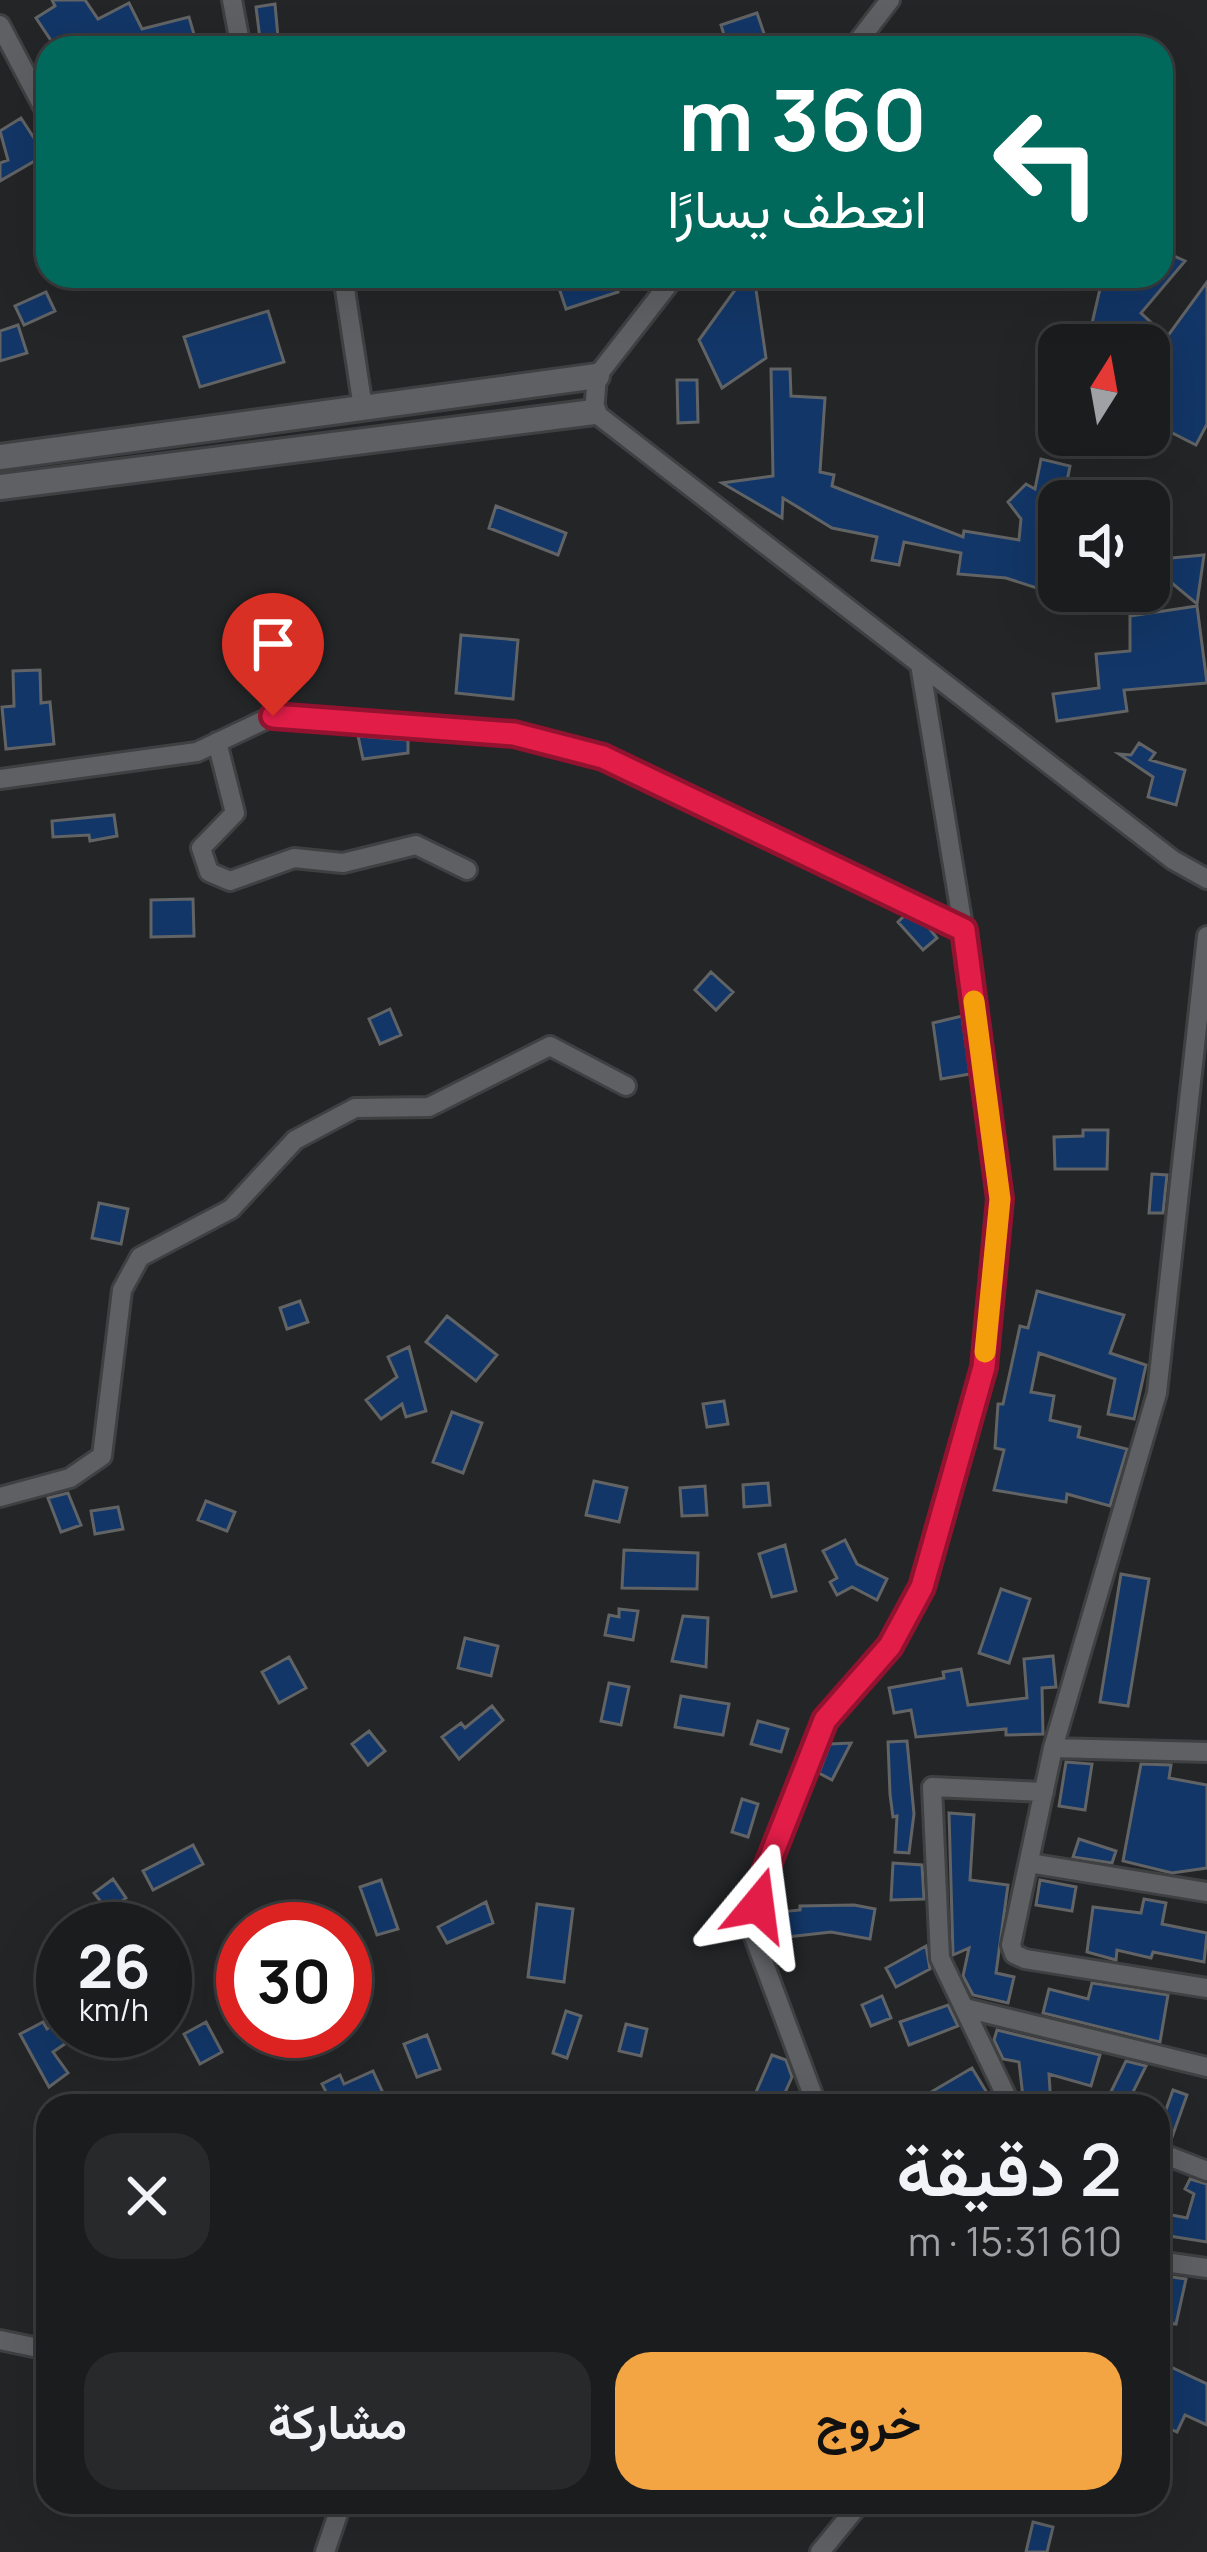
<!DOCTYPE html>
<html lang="ar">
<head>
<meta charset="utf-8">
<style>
  :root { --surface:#1a1c1d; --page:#27292a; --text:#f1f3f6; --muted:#9fa1a4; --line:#383a3b; --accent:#f3a443 }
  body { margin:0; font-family:Manrope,Vazirmatn,sans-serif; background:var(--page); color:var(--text); direction:rtl; height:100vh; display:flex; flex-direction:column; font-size:45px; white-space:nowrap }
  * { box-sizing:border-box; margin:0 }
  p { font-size:39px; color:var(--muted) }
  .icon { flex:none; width:66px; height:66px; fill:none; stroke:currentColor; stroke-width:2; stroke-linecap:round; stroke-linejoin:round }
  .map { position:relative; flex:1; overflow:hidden; direction:ltr }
  .side { position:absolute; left:36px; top:2094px; width:1134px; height:420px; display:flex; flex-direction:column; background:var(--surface); border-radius:36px; box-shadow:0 12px 48px #0002,0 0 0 3px var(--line); direction:rtl }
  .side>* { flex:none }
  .banner { position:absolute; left:36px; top:36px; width:1137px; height:252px; border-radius:36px; box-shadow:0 12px 48px #0002,0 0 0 3px var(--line); direction:rtl; background:#00695c; color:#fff; overflow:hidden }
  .needle { width:78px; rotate:11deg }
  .buttons { position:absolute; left:1038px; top:324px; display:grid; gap:24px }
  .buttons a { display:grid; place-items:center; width:132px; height:132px; border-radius:24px; background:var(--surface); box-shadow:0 12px 48px #0002,0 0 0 3px var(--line); font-size:60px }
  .speed { position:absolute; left:36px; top:1902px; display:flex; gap:24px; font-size:60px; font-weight:700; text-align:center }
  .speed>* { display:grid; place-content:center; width:156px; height:156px; border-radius:50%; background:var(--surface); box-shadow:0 12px 48px #0002,0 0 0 3px var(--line); line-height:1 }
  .speed small { font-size:30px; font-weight:400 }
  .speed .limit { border:18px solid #d22; background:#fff; color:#111 }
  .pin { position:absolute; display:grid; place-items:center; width:102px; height:102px; color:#fff; margin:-123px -51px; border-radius:50% 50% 50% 0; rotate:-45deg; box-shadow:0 0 12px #0007 }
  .pin .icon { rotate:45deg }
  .me { position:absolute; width:132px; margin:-66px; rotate:16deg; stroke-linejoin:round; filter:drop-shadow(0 0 9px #0008) }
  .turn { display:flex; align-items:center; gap:42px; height:252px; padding:0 48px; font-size:54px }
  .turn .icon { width:156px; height:156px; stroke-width:2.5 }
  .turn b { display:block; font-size:84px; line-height:102px }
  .round { display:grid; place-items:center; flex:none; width:126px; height:126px; border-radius:36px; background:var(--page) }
  .overview { display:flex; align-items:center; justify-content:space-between; height:204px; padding:0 48px }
  h1 { font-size:72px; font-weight:600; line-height:90px }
  .action { display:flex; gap:24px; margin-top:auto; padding:24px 48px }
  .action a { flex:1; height:138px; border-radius:36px; background:var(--accent); color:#111; font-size:48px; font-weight:600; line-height:138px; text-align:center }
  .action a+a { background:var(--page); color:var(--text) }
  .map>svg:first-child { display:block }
  .building { fill:#123667; stroke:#616365; stroke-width:3 }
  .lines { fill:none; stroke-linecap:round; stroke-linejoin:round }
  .minor-casing { stroke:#3f4042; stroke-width:24 }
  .tertiary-casing { stroke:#3f4042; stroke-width:30 }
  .minor { stroke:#5e6063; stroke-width:18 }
  .tertiary { stroke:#5e6063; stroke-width:24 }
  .route-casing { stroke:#92132f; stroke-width:30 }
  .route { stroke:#e11d48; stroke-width:21 }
  .slow { stroke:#f59e0b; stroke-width:21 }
</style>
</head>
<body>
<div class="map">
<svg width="1207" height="2552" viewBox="0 0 1207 2552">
  <rect width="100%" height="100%" fill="#232527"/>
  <path class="building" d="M52,0h33l13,19 31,-16 13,26 47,-12 9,31h-142l-20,-30 19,-12z
    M275,4l3,33 -18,2 -4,-32z
    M757,13l12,35h-41l-7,-23z
    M21,118l24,37 -45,26v-18l8,-3 -8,-29z
    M1161,250l24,11 -44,52 26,24 40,-55v142l-11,21 -47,-24v-76h-62l16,-69h58z
    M555,276h57l6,16 -52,17z
    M745,276h9l12,82 -44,30 -23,-48z
    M46,292l9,19 -31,14 -9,-19z
    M268,311l16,51 -84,25 -16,-50z
    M18,325l9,28 -27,8v-30z
    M771,369h19l1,27 34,2 -5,74 14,3 -2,11 131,51 1,-6 55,9 2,-21 -13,-17 18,-18 9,5 6,-30 29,7 -7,35h-4v71l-13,19 -40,-13 -48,-4 3,-21 -57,-11 -5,23 -27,-5 5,-23 -45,-9 -49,-30 -1,20 -60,-35 51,-7z
    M677,380h20l1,42 -20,1z
    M496,506l70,27 -8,22 -69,-27z
    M1204,555l-7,49 -48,-40v-4z
    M1197,606l10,77 -83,7 3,21 -70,10 -4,-27 46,-6 -3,-34 34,-3v-35z
    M461,635l57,5 -5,59 -57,-6z
    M40,670l1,33 9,-1 4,42 -48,5 -4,-42 12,-1 -1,-35z
    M358,736l50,4v13l-45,6z
    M1139,743l16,10 -5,7 35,10 -9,35 -28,-8 5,-20 -34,-23 12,1z
    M114,815l3,21 -27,5 -1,-6 -36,2 -1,-16z
    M193,899l1,37 -43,1v-37z
    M904,916l25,12 8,10 -14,12 -25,-28z
    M711,972l22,20 -17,18 -21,-20z
    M390,1009l11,26 -21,9 -11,-25z
    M962,1016l8,58 -29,5 -8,-56z
    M1083,1130h25l-1,39h-52l-1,-32 29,-1z
    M1152,1174l15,1 -4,38h-14z
    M99,1203l29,6 -7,35 -29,-6z
    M1037,1291l87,24 -14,38 36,12 -12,54 -26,-5 7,-35 -76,-26 -8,39 23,4 -4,24 30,7 -2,10 49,12 -17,57 -43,-12 -1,8 -72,-12 10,-40 -9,-2 3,-44h5l17,-78 8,2z
    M300,1301l8,21 -21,7 -7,-21z
    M447,1316l50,39 -21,26 -50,-39z
    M409,1347l17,64 -20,6 -4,-13 -21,15 -15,-19 31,-23 -9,-20z
    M724,1401l4,23 -21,3 -4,-23z
    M452,1412l30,11 -19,50 -30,-11z
    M594,1481l33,7 -8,34 -33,-7z
    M768,1483l2,22 -26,2 -1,-22z
    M705,1486l2,29 -25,1 -2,-28z
    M68,1493l13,32 -20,7 -13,-34z
    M206,1501l29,11 -8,19 -29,-11z
    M118,1507l5,22 -28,5 -4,-23z
    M845,1540l12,24 30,15 -10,21 -25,-13 -15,8 -7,-13 7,-4 -14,-27z
    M785,1545l11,46 -24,6 -13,-43z
    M624,1550l74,3 -1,36 -75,-1z
    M1121,1574l28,5 -21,127 -28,-4z
    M1001,1589l29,10 -21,64 -30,-10z
    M619,1609l19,2 -5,29 -28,-5 4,-20 10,2z
    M683,1616l25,2 -2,49 -34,-6z
    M465,1638l33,8 -7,30 -33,-8z
    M1053,1656l3,31 -14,1 1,46 -37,1v-6l-90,8 -5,-27 -17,3 -5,-25 55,-10 -1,-6 18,-3 7,36 59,-7 -3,-39z
    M289,1657l17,31 -27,15 -17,-31z
    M609,1683l20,4 -8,38 -20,-4z
    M681,1696l48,8 -6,31 -48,-8z
    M492,1706l11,14 -44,39 -17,-22 19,-14 4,5z
    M758,1721l30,8 -7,23 -30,-8z
    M369,1731l16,20 -17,14 -16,-21z
    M907,1741l7,73 -5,39 -14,-1 2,-36 -4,1 -3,-23 -2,-52z
    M851,1743l-19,37 -13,-7 11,-29z
    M1066,1762l26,2 -7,46 -26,-4z
    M1141,1764l30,1 -2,13 38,7v83l-35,5 -49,-12z
    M742,1799l16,5 -10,33 -16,-5z
    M949,1813l25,2 -4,65 38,5 -12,88 18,4 -6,26 -35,-8 -10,-19 6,-28 -16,7z
    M1079,1839l37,12 -4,12 -39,-6z
    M193,1845l10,19 -50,26 -10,-19z
    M893,1863l29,2 2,34 -33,1z
    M113,1879l13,19 -18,13 -14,-18z
    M381,1880l17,49 -21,6 -17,-48z
    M1040,1880l36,7 -4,24 -36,-6z
    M1144,1899l22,4 -4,21 45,9 -3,29 -51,-10 -2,6 -34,-8 -1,10 -29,-8 6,-45 48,6z
    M486,1902l7,21 -46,20 -9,-16z
    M537,1904l36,5 -9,73 -36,-5z
    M854,1905l21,4 -5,30 -39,-7 -62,7 1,-26 30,-3v-4z
    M926,1946l4,23 -34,18 -10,-19z
    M1092,1983l76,12 -8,47 -117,-29 6,-24 39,10z
    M882,1996l9,22 -20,8 -9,-21z
    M948,2005l10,21 -49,19 -9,-23z
    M566,2011l15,5 -14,42 -14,-5z
    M63,2019v12h21l-31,21 15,21 -19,14 -29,-53 23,-12 4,7z
    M206,2022l16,30 -22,12 -16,-30z
    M626,2024l21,5 -6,27 -22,-5z
    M997,2030l103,25 -9,31 -42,-12 2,32h-27l-5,-44 -16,-3 -9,-19z
    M427,2035l13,34 -23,8 -13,-33z
    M772,2055l14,5 6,17 -13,29h-29z
    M1126,2061l20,5 -20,40h-22z
    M972,2068l23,38h-63l-6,-11z
    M373,2071l11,24 -16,7 -3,-8 -32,12 -11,-22 18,-9 4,9z
    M1173,2090l14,5 -16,45 -13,-8z
    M1190,2179l17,5v58l-44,-7 4,-21 20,4 7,-24 -9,-5z
    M1158,2275l28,4 -10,45 -18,-2z
    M1158,2361l49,23v41l-22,-10 -8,17 -19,-9z
    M1033,2522l20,5 -6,25h-21z"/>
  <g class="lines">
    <g class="minor-casing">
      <path id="minor" d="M232,0l9,48
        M0,25l48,91
        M853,48l37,-48
        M343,276l20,132
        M675,276l-78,100 -3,36 579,448 34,19
        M217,742l18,71 -34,35 8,24 21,9 64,-23 49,5 73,-18 51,25
        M0,779l197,-27 76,-36 241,18 89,23 361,173
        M1207,936l-50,457 -104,355 -42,197 3,9 11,5 182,29
        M0,1497l70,-19 32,-22 20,-166 18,-33 91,-48 64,-69 60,-32 74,-1 121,-61 76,40
        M1053,1748l154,4
        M1029,1863l178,29
        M965,2008l242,59
        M817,2106l-64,-172 10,-57 62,-157 65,-73 32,-60 62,-220 16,-168 -31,-236 -49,-299
        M1011,2106l-71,-148 -8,-171 112,5
        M1158,2152l49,19
        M1158,2261l49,7
        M0,2340l48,10
        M325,2552l17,-50
        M820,2552l41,-50"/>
    </g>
    <g class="tertiary-casing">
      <path id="tertiary" d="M0,457l597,-81
        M0,487l594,-75"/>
    </g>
    <use href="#minor" class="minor"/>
    <use href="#tertiary" class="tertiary"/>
  </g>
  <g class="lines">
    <g class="route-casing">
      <path id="route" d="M273,716l241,18 89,23 361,173 36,269 -16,168 -62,220 -32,59 -65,74 -62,157 -5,28"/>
    </g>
    <use href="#route" class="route"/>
    <path class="slow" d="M974,1001l26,198 -15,153"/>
  </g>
</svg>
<div class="buttons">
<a><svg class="needle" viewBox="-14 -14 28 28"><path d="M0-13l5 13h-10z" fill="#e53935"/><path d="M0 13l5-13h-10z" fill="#9fa1a4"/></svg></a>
<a><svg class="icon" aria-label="sound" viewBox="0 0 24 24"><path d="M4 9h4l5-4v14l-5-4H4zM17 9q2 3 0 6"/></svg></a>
</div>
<div class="speed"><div>26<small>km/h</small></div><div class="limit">30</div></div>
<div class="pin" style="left:273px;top:716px;background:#d93025"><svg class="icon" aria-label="arrive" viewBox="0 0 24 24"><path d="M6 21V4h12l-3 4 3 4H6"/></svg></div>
<svg class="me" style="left:758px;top:1905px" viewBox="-20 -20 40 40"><path d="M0-17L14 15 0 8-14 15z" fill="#e11d48" stroke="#fff" stroke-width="4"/></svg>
<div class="banner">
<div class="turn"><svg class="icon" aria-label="left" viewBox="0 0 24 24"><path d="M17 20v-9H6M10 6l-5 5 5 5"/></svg><div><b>360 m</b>انعطف يسارًا</div></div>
</div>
<section class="side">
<div class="overview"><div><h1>2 دقيقة</h1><p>610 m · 15:31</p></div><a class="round"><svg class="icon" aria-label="close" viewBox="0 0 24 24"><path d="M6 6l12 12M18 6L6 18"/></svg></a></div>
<div class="action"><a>خروج</a><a>مشاركة</a></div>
</section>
</div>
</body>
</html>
